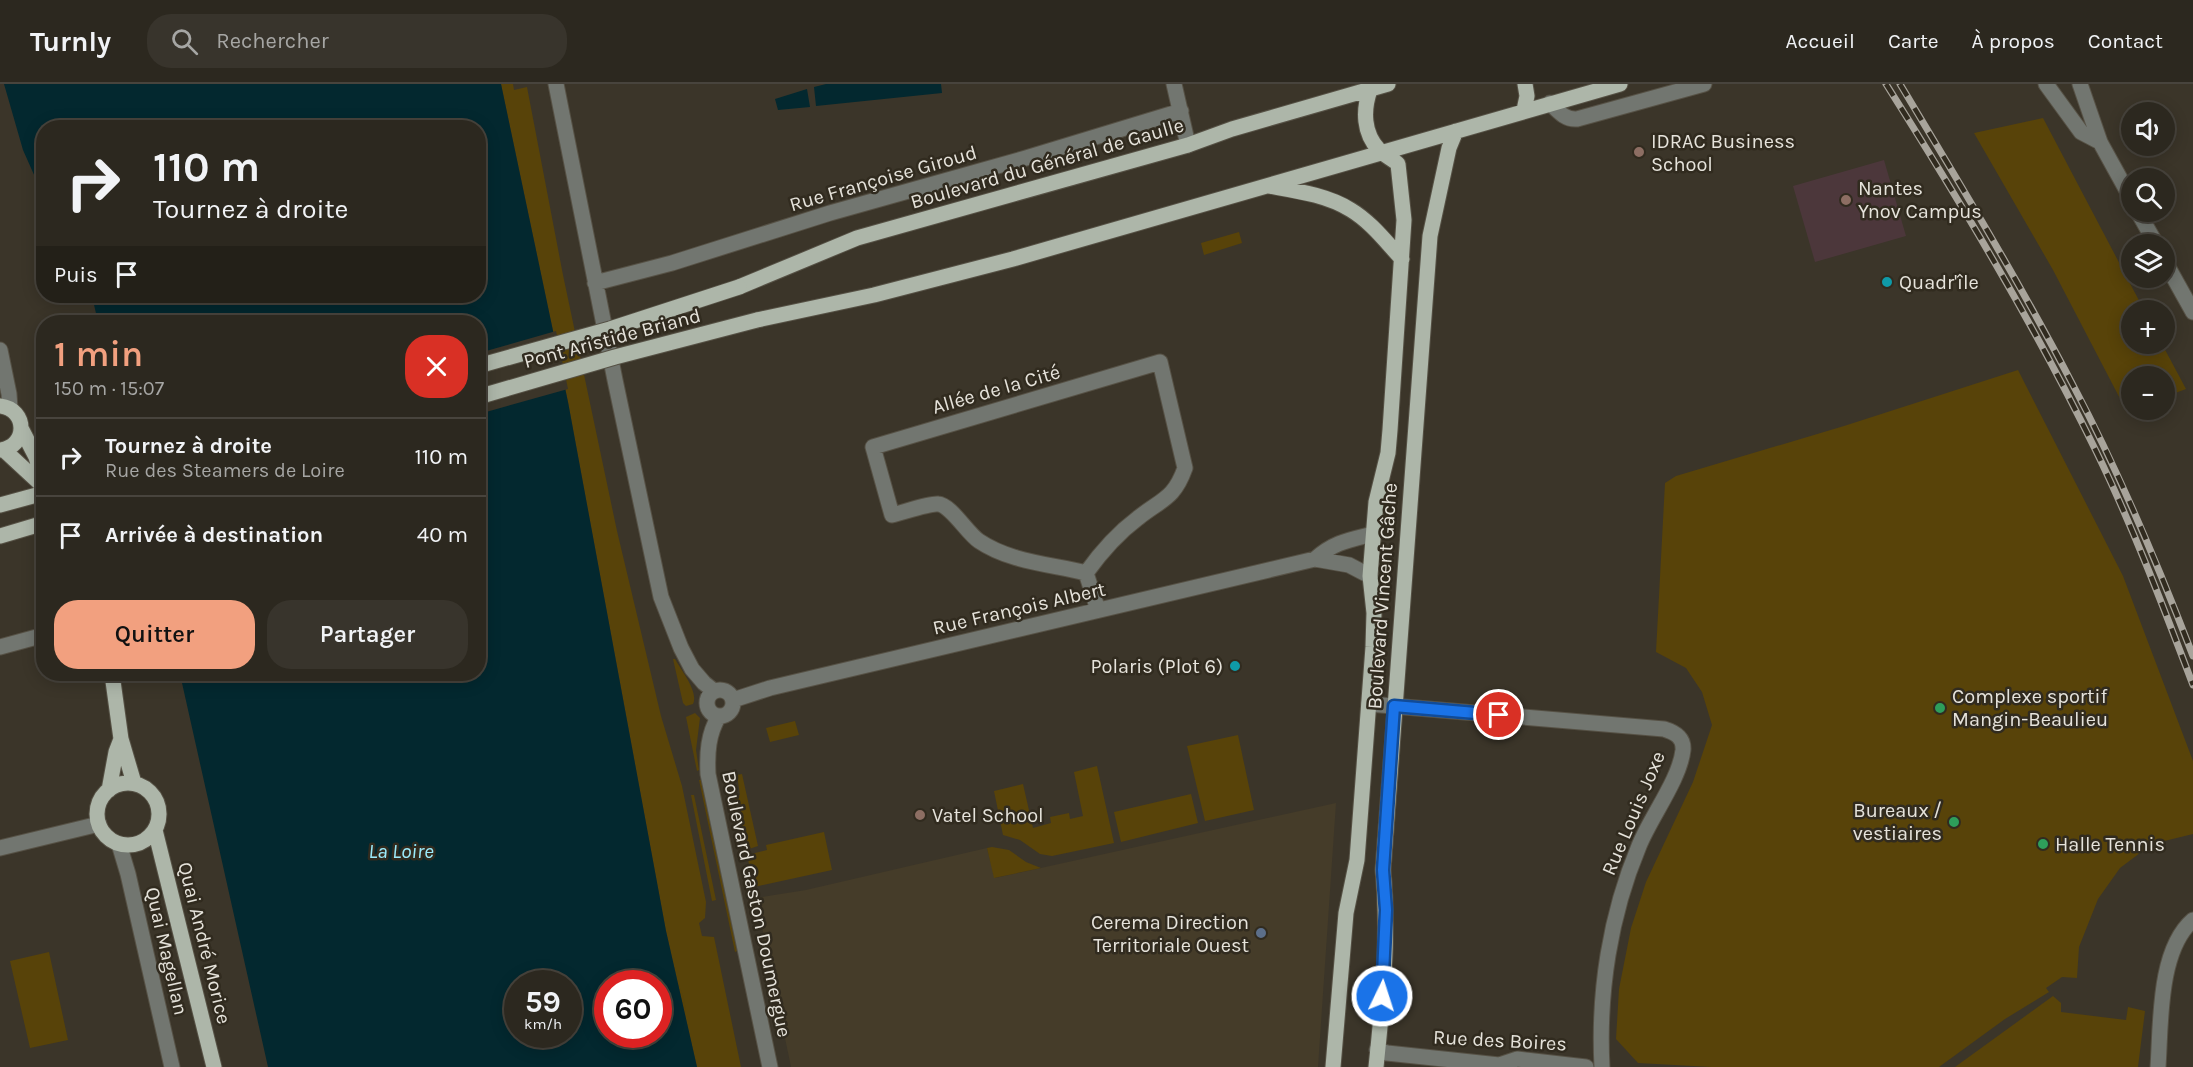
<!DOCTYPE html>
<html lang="fr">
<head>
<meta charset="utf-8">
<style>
  :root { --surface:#2c281f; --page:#38342c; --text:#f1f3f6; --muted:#a6a6a4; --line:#48443d; --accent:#f2a07f }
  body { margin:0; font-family:Karla,sans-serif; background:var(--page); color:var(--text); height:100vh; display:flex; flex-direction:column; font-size:22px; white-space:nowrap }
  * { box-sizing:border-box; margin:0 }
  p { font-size:20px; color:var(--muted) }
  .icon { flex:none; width:33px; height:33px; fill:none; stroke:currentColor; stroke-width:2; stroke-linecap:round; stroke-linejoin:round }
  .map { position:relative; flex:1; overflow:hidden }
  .details { position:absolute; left:36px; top:231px; width:450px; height:366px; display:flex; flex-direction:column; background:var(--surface); border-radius:24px; box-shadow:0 3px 15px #0003,0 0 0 2px var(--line) }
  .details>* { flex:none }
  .guide { position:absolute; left:36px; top:36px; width:450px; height:183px; border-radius:24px; box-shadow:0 3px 15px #0003,0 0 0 2px var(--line); background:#2c281f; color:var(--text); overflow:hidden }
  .tools { position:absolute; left:2121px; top:18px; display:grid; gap:12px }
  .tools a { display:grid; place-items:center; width:54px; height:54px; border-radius:50%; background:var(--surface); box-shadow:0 3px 15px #0003,0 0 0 2px var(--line); font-size:30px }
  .speed { position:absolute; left:504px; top:886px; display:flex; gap:12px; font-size:30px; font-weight:700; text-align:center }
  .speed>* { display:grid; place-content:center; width:78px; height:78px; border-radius:50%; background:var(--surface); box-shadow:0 3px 15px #0003,0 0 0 2px var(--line); line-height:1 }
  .speed small { font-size:15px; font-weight:400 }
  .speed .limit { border:9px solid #d22; background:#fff; color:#111 }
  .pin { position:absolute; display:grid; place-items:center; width:51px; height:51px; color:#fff; margin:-26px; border:3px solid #fff; border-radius:50%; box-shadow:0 2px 6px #0007 }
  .me { position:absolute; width:66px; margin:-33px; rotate:4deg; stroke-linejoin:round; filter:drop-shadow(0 0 4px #0008) }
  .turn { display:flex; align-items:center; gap:21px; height:126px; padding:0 18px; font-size:27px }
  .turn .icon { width:78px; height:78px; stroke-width:2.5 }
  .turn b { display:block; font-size:42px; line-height:51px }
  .then { display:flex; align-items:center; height:57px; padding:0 18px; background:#0003; gap:12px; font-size:22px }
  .round { display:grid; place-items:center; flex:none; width:63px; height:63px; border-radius:24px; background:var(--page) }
  .overview { display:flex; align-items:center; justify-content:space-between; height:102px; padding:0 18px }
  h1 { font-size:36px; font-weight:600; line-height:45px; color:var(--accent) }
  .action { display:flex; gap:12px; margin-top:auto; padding:12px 18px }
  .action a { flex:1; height:69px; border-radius:24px; background:var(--accent); color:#111; font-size:24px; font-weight:600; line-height:69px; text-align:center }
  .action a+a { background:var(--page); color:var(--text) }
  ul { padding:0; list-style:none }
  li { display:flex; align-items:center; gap:18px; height:78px; padding:0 18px; border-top:2px solid var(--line) }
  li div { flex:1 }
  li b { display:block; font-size:22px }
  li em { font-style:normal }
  header { display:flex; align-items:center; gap:36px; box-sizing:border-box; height:84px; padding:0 30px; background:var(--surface); border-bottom:2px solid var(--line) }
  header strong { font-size:28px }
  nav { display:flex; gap:33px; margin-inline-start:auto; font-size:21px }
  .search { width:420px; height:54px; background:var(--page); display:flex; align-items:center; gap:15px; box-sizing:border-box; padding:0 21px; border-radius:24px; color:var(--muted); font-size:22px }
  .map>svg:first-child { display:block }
  .built { fill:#453c29 }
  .education { fill:#4c373b }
  .green { fill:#584309 }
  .water { fill:#03282f; fill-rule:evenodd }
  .pier { fill:#3b3529 }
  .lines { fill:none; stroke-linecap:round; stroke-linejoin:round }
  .minor-casing { stroke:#565145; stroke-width:17 }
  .major-casing { stroke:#565145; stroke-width:17 }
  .minor { stroke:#727670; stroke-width:15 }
  .major { stroke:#adb6a9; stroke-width:15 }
  .rail-casing { stroke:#a8a49b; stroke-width:7 }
  .rail { stroke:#312b1f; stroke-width:4.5; stroke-dasharray:14; stroke-linecap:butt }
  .major-bridge-casing { stroke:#565145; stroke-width:17; stroke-linecap:butt }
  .major-bridge { stroke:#adb6a9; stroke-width:15 }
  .route-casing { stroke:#114b97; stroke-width:15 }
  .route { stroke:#1a73e8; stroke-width:10 }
  .education-dot { fill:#8d6e63; stroke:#312b1f; stroke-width:2 }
  .culture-dot { fill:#0f9aa8; stroke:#312b1f; stroke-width:2 }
  .leisure-dot { fill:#2e9e5b; stroke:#312b1f; stroke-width:2 }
  .service-dot { fill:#5c6f8a; stroke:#312b1f; stroke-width:2 }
  .labels { text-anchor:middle; stroke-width:5; stroke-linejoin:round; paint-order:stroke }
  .poi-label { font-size:20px; fill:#e6e3db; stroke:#312b1f; text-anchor:start }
  .street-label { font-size:20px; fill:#e6e3db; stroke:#312b1f }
  .water-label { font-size:21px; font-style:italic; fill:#9bebfb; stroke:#312b1f }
</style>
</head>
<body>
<header>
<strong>Turnly</strong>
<div class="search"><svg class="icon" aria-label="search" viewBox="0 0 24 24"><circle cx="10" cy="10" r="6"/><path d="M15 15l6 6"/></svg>Rechercher</div>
<nav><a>Accueil</a><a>Carte</a><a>À propos</a><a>Contact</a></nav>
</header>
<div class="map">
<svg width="2193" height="983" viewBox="0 0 2193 983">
  <rect width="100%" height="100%" fill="#3b3529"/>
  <path class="built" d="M1336,719l-18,264h-527l-35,-169 50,-8 181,-42 8,30z"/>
  <path class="education" d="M1884,76l22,76 -91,26 -22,-76z"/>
  <path class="green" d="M501,0h12l1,6 13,-3 36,188 54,256 44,185 21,70 24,116 -1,16 -6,5 3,13 12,1 27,130h-44l-31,-136 -98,-529z
    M2043,34l101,192h-12v34h30l24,45 -21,8 -1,-21h-32v34h1l-6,2 -74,-142 -79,-137z
    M1239,148l3,11 -38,12 -3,-12z
    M2018,286l105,206 70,185v73l-41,10 -32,24 -22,31 -19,48 -2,31 -15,-1 -16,11 3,4 -44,27 -66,48h-228l-73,-4 -22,-24 3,-50 12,-61 15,-46 47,-100 19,-57 -10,-33 -16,-24 -30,-16 9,-169 11,-7 168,-50z
    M673,575h2c6,11 24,33 18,45l-7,2 -3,-3z
    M695,629l5,5 -4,32 3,20 -2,1 -11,-54z
    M795,637l4,14 -29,7 -4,-14z
    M1238,651l16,75 -49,11 -18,-75z
    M1097,682l17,77 -62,13 -12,-2 -20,-14 -17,-5 -9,-44 29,-7 10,44 18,-5 -1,-6 19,-4 1,6 13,-3 -9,-44z
    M742,690l16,72 -12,4 -12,-54 6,-1 -3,-20z
    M699,696h2l36,171 -2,1z
    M1191,710l7,29 -77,19 -7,-30z
    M691,711h3l22,105 -4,1z
    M824,748l8,38 -78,17 -7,-32 20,-5 -1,-5z
    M992,763l17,3 17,12 15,6 -47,10 -7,-30z
    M49,868l19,88 -38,8 -20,-87z
    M2053,912l8,7v9l65,8 2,-13 17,4 -7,56h-183z"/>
  <path class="water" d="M4,0h497l67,318 98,529 31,136h-429l-88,-393h298v-352h-380l-6,-26h386v-168h-434l-1,67 -20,-45zM518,900h50v51h-50zM608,900h50v51h-50z
    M826,0h115l1,9 -126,13 -2,-19z
    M807,5l3,18 -32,3 -3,-11z"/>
  <path class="pier" d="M556,247l12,58 -89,25v-61z"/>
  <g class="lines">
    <g class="minor-casing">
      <path id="minor" d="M556,0l59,296 46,217 20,51 11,21 12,14 10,8
        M1174,0l14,61
        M2046,0l35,48 19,10
        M2080,0l20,58 32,58
        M1550,19c8,8 15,17 27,16l127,-35
        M2138,128l18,32
        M2164,176l29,52
        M595,199l77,-20 158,-50 196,-55 155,-47
        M0,266l9,44 1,15
        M1160,278l25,106c-11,31 -23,31 -47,50 -20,15 -37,34 -52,55 -36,-9 -76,-11 -107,-32 -12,-8 -28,-36 -41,-37 -9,-1 -36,9 -46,11l-19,-68z
        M1315,475c19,-17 34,-19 58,-25
        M1086,489l12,37
        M0,563l44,-12
        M707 619a13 13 0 1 1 26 0a13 13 0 1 1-26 0Z
        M733,616l37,-12 545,-129 34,6 21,11
        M1369,620l295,25c10,3 20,8 19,21 -3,29 -33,68 -44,96 -29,69 -41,146 -37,221
        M719,632c-11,18 -12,37 -11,58l62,293
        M119,760l9,30 44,193
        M0,764l99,-24
        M1377,966l10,3 112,12 18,-6 69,8
        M2158,983c3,-43 0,-117 35,-147"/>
    </g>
    <g class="major-casing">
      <path id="major" d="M1524,26l3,-14 -2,-12
        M1269,102c28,5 58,9 82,24 20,12 35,32 51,49
        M739,203l118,-49 331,-93 44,-16 156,-45
        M757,236l117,-25 139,-36 607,-175
        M0,322c28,3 28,41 0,44
        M22,346l14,27 8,27
        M4,366l40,37
        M0,421l44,-12
        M0,452l44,-13
        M112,590l9,65 13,44
        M97 730a31 31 0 1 1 62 0a31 31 0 1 1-62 0Z
        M109,706l7,-38 5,-13
        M155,746l59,237
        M1333,983l13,-154 11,-53 16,-213 1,-34 -4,-37 6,-74 12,-49 2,-23 14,-210 -6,-56c-6,-5 -14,-9 -19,-14 -16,-17 -16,-40 -9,-60
        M1376,983c7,-66 13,-131 7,-197l47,-634 19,-88 7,-17"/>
    </g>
    <use href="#minor" class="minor"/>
    <use href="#major" class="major"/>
    <g class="rail-casing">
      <path id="rail" d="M1886,0c75,119 148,240 210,367 37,76 67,155 97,234
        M1900,0c60,100 120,199 174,303 46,87 84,178 119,269"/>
    </g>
    <use href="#rail" class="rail"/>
    <g class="major-bridge-casing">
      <path id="major-bridge" d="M478,282l132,-37 129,-42
        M478,313l137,-40 142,-37"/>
    </g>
    <use href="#major-bridge" class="major-bridge"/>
  </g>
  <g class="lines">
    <g class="route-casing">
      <path id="route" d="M1382,912l4,-86 -3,-40 11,-164 105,9"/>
    </g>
    <use href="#route" class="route"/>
  </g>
  <g class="education-dot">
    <circle cx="1639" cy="68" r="6"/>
    <circle cx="1846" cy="116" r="6"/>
    <circle cx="920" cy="731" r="6"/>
  </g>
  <g class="culture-dot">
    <circle cx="1887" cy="198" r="6"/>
    <circle cx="1235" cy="582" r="6"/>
  </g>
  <g class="leisure-dot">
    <circle cx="1940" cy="624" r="6"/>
    <circle cx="1954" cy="738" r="6"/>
    <circle cx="2043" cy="760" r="6"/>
  </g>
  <circle class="service-dot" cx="1261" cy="849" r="6"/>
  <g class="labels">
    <g class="poi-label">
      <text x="1651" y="64">IDRAC Business<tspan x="1651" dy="23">School</tspan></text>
      <text x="1858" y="111">Nantes<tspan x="1858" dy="23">Ynov Campus</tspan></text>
      <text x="1899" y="205">Quadr'île</text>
      <text x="1223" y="589" text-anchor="end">Polaris (Plot 6)</text>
      <text x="1952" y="619">Complexe sportif<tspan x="1952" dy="23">Mangin-Beaulieu</tspan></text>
      <text x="1942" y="733" text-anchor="end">Bureaux /<tspan x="1942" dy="23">vestiaires</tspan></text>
      <text x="932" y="738">Vatel School</text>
      <text x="2055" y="767">Halle Tennis</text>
      <text x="1249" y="845" text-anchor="end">Cerema Direction<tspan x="1249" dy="23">Territoriale Ouest</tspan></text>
    </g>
    <g class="street-label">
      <text transform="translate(1047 79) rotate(-16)" y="7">Boulevard du Général de Gaulle</text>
      <text transform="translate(883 94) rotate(-16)" y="7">Rue Françoise Giroud</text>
      <text transform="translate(612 254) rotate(-15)" y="7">Pont Aristide Briand</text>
      <text transform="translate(996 305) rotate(-16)" y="7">Allée de la Cité</text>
      <text transform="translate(1382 512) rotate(-86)" y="7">Boulevard Vincent Gâche</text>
      <text transform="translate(1019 524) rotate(-13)" y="7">Rue François Albert</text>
      <text transform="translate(1633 729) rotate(-67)" y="7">Rue Louis Joxe</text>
      <text transform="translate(757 820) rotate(78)" y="7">Boulevard Gaston Doumergue</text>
      <text transform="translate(205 859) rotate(76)" y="7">Quai André Morice</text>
      <text transform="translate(167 867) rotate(77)" y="7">Quai Magellan</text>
      <text transform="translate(1500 956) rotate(3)" y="7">Rue des Boires</text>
    </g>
    <g class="water-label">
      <text x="401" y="774">La Loire</text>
    </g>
  </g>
</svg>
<div class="tools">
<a><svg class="icon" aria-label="sound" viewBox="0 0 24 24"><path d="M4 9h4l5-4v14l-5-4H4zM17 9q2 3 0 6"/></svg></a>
<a><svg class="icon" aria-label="search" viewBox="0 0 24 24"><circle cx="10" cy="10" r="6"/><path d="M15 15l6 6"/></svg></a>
<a><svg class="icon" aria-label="layers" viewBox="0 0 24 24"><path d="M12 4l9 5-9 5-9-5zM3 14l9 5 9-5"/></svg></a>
<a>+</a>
<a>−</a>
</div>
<div class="speed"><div>59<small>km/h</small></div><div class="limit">60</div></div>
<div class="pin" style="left:1499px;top:631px;background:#d93025"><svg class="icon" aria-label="arrive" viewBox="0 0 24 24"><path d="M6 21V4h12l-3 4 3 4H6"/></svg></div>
<svg class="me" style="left:1382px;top:912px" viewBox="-20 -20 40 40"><circle r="17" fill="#1a73e8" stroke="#fff" stroke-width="3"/><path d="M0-11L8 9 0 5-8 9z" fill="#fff"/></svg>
<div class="guide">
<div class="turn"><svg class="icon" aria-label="right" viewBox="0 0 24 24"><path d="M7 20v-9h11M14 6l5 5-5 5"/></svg><div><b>110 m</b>Tournez à droite</div></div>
<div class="then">Puis<svg class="icon" aria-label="arrive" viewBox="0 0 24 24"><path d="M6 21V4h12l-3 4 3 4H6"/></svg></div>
</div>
<section class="details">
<div class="overview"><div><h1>1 min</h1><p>150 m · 15:07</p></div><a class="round" style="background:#d93025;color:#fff"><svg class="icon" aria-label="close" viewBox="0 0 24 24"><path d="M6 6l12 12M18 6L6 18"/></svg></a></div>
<ul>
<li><svg class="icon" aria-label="right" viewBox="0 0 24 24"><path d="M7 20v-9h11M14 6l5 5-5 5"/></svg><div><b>Tournez à droite</b><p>Rue des Steamers de Loire</p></div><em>110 m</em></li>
<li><svg class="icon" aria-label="arrive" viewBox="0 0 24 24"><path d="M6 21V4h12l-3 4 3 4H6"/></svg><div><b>Arrivée à destination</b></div><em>40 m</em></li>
</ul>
<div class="action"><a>Quitter</a><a>Partager</a></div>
</section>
</div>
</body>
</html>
